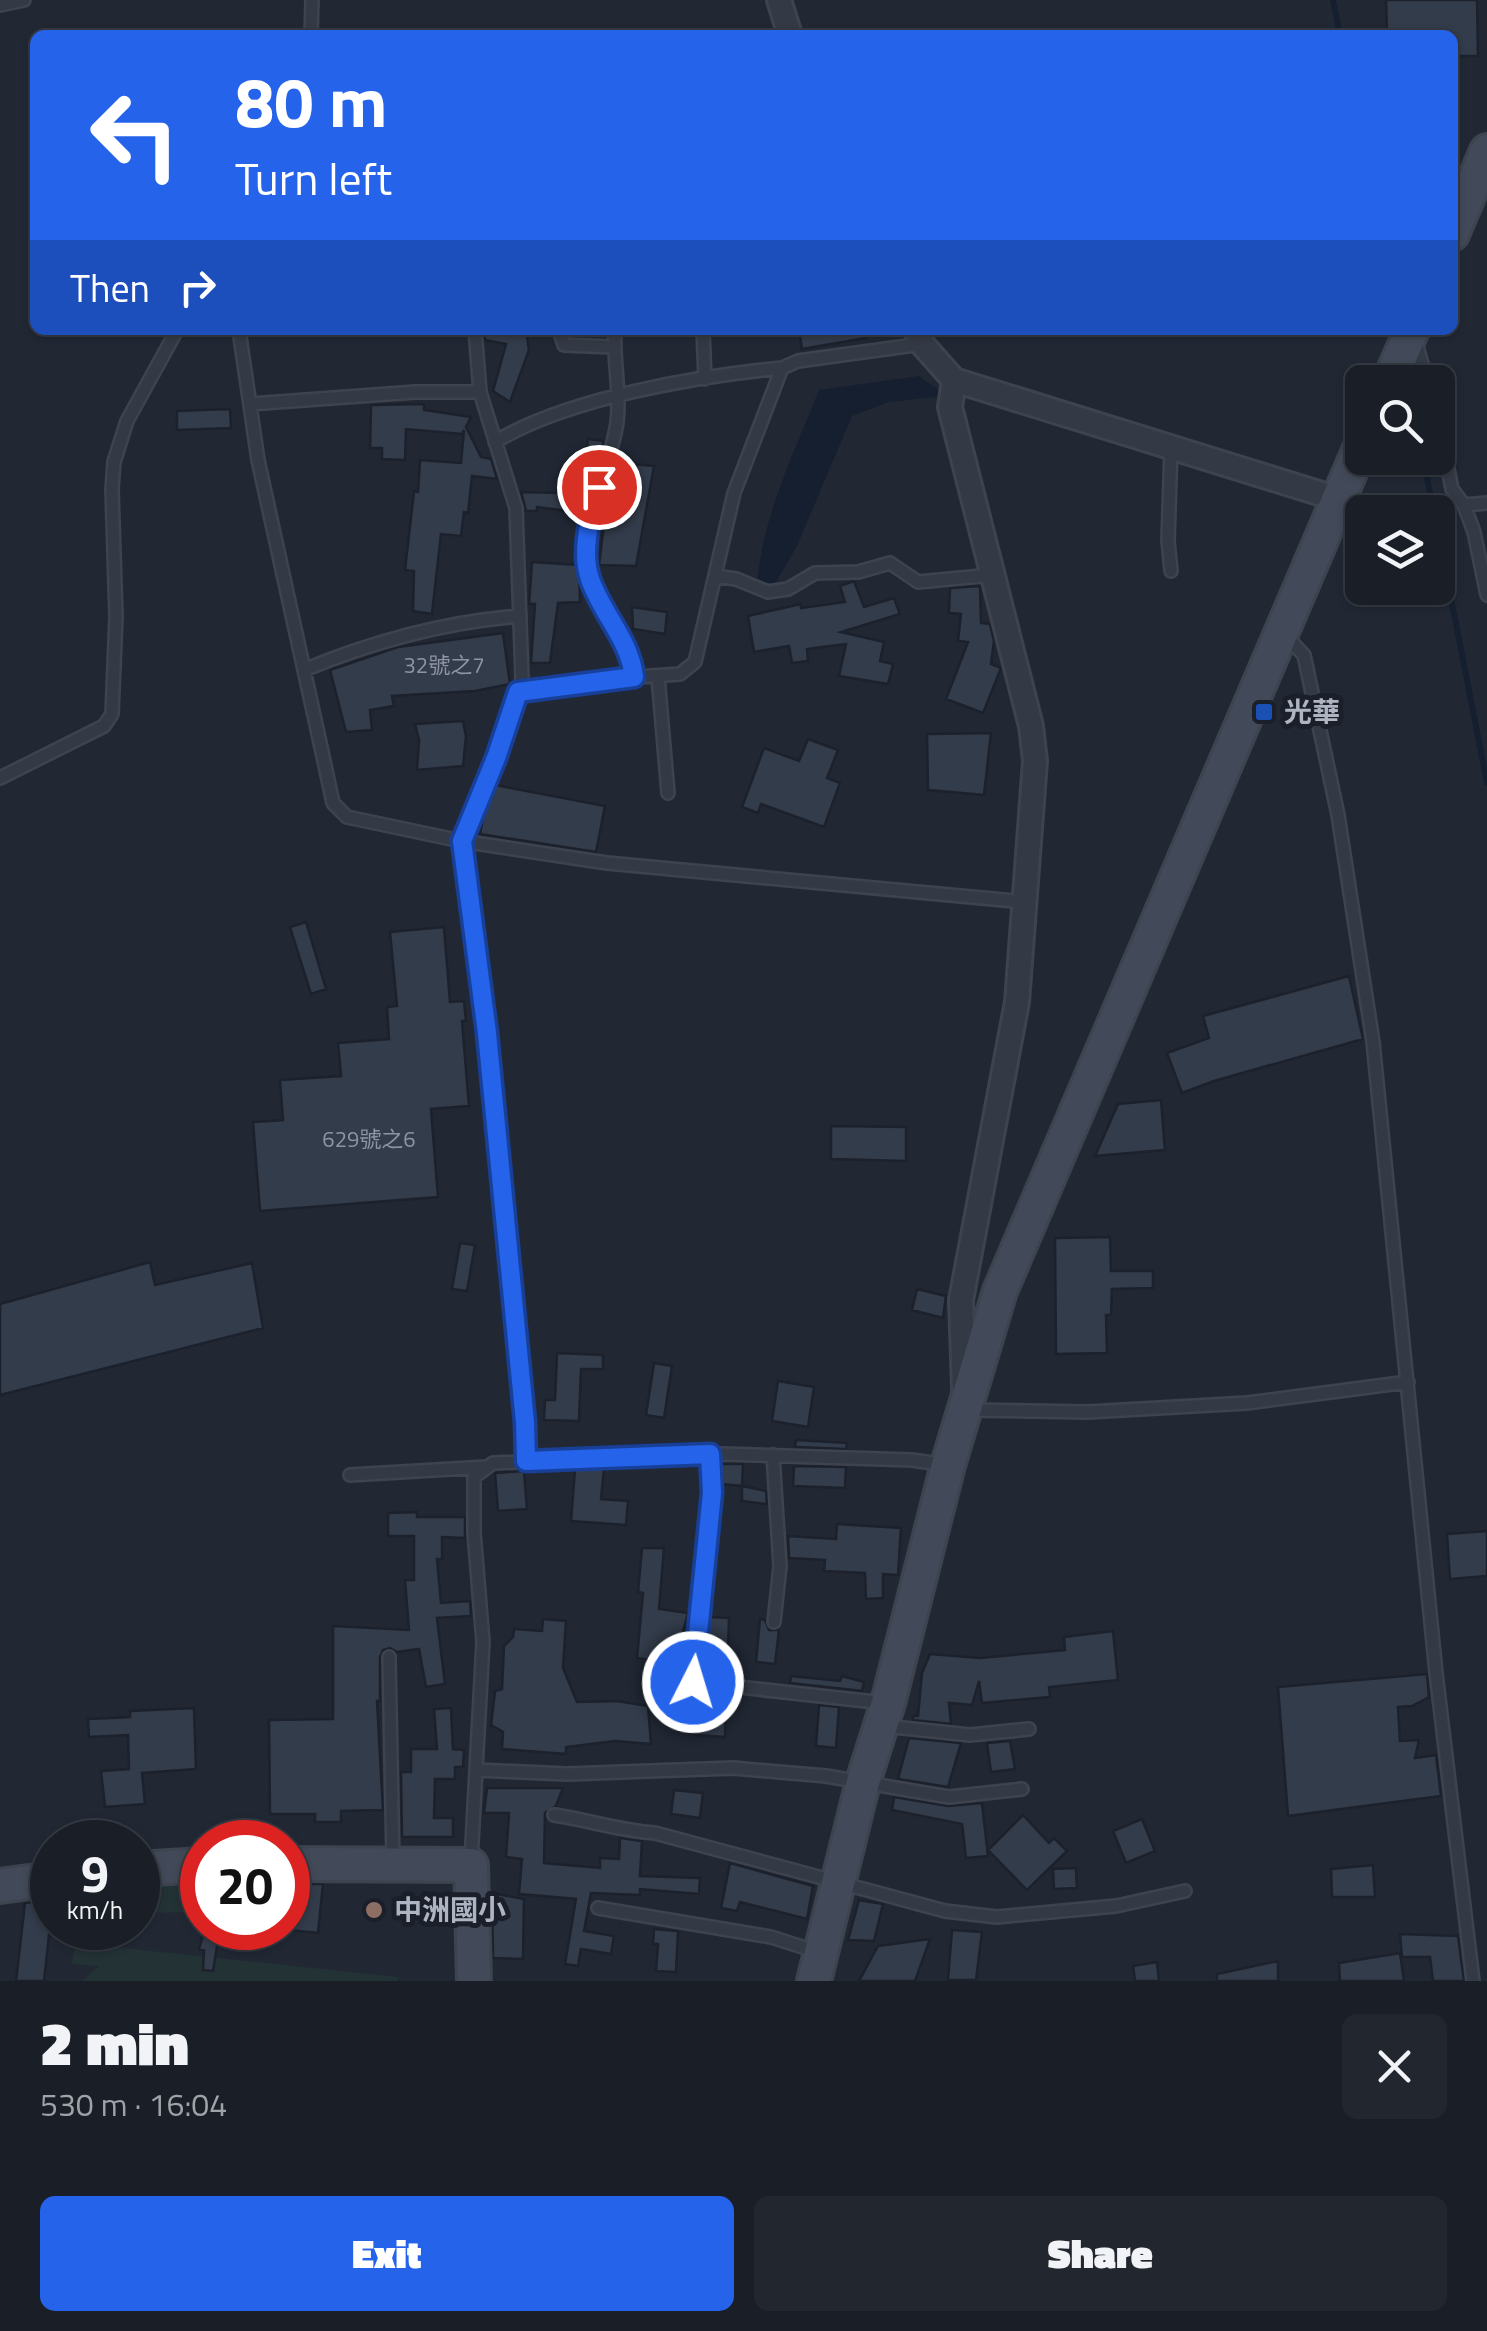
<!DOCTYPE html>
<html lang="en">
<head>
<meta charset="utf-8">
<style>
  :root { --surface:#191e27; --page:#22272f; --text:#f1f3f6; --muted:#9fa2a7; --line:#373c44; --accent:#2563eb }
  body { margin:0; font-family:"Titillium Web","Noto Sans TC",sans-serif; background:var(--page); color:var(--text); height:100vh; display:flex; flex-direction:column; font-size:38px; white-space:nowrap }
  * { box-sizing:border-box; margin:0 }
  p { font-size:32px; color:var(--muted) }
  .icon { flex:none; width:55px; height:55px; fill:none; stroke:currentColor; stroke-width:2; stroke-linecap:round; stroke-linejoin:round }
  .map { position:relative; height:1981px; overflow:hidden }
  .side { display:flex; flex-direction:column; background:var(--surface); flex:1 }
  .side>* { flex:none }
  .top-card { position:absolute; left:30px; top:30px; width:1428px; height:305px; border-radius:15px; box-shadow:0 2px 8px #0004,0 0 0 2px var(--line); background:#2563eb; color:#fff; overflow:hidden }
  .buttons { position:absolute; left:1345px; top:365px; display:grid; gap:20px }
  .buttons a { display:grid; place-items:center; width:110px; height:110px; border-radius:15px; background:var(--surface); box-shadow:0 2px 8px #0004,0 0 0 2px var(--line); font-size:50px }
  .speed { position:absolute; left:30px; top:1820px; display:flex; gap:20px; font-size:50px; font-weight:700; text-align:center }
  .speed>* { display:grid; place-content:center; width:130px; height:130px; border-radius:50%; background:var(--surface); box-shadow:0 2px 8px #0004,0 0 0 2px var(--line); line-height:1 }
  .speed small { font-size:25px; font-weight:400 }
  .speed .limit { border:15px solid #d22; background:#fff; color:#111 }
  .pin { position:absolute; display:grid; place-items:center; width:85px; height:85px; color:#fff; margin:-42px; border:5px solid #fff; border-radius:50%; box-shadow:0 2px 10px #0007 }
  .me { position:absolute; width:110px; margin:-55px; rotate:5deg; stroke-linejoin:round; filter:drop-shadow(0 0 8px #0008) }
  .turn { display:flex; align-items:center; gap:35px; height:210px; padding:0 40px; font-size:45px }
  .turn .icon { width:130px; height:130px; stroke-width:2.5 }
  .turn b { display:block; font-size:70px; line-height:85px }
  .then { display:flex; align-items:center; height:95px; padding:0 40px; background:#0003; gap:20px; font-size:38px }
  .round { display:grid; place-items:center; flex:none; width:105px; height:105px; border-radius:15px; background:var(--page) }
  .summary { display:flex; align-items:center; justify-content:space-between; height:170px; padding:0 40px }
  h1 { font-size:60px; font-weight:800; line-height:75px }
  .action { display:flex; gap:20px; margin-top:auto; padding:20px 40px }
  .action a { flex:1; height:115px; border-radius:15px; background:var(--accent); color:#fff; font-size:40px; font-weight:800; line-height:115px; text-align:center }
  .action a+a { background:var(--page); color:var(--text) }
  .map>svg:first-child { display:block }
  .green { fill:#233235 }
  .water { fill:#161f30 }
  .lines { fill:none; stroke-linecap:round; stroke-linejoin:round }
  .stream { stroke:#161f30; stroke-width:6 }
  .building { fill:#333c4b; stroke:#1c212c; stroke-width:2.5 }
  .lane-casing { stroke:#3d434f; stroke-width:16 }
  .street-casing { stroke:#3d434f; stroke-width:28 }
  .secondary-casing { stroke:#3d434f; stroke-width:38 }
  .lane { stroke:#343a45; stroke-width:11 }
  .street { stroke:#343a45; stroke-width:22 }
  .secondary { stroke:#424958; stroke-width:32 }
  .route-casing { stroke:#184099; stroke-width:25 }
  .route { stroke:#2563eb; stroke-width:18 }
  .transit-dot { fill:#1a4fb4; stroke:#1a1f29; stroke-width:4 }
  .education-dot { fill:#8d6e63; stroke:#1a1f29; stroke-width:4 }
  .labels { text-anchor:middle; stroke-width:10; stroke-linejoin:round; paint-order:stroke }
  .number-label { font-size:22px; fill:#8d94a2 }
  .poi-label { font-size:28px; font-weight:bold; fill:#aeb4c2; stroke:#1a1f29; text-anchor:start }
</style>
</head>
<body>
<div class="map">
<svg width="1487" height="1981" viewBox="0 0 1487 1981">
  <rect width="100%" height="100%" fill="#212834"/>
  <path class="green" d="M138,1863h64v49l-64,1z
    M75,1943l323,34v4h-316l17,-15 -27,-2z"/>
  <path class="water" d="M919,376l28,20 -58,6 -37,14 -55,130 -21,36 -19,5c4,-68 37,-134 62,-197z"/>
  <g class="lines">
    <path class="stream" d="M1333,0l7,35
      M1423,458l11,54
      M1438,531l49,252"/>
  </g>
  <path class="building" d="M1386,0h91l1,56h-26v-21h-65z
    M484,330h42l3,20 -19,52 -17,-11 13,-47 -21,-4z
    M799,330h66l1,8 -64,11z
    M424,404v6l47,7 -5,10 15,30 10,2 6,20 -25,-3 -4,37 -4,-1 -3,24 -20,-2 -9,80 -19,-3 1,-40 -9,-1 9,-79 4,1 2,-32 41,3 3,-33 -2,4 -56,-5 -1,31 -23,-1v-11h-12l1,-43z
    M230,409l1,19 -54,2v-19z
    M588,439l16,2 -7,21 -12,-2z
    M619,463l35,3 -18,100 -37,-1 6,-50h-4l4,-14h4z
    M521,492l40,1 25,4 -4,16 -45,-6v4h-11z
    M532,562l47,3 1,37 -22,1 -8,60h-19l4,-59h-6z
    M854,581l10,26 30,-9 6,16 -59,18 43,10 -4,19 13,3 -5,20 -49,-8 7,-32 -39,5 1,12 -16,2 -3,-17 -35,6 -6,-36 53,-12v4l44,-6 -5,-16z
    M980,586l1,37 9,1 4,17 -3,23 10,4 -18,45 -37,-14 22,-57 -10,-1 3,-27 -12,-1 1,-25z
    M632,607l35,5 -2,22 -32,-5z
    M503,633l7,51 -35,7 -83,5 2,10 -24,4 2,20 -26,2 -16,-62 68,-23z
    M463,721l3,15 -3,30 -46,4 2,-30 -4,-16z
    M991,733l-7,62 -56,-5 -1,-56z
    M808,739l30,11 -11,28 13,5 -16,44 -63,-23 -3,9 -16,-6 22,-59 35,13z
    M495,785l110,21 -9,46 -116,-18 5,-26z
    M306,922l20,67 -15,5 -21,-67z
    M444,927l6,75 14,-1 2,20h-4l7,85 -38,3 7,88 -178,14 -7,-89 30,-2 -3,-40 61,-4 -3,-33 51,-4 -2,-32 10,-1 -7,-74z
    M1349,976l14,63 -149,42 -32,12 -15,-40 42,-15 -6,-22z
    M1161,1100l4,50 -70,6 23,-52z
    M831,1126l75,1v34l-75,-2z
    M1110,1237l1,34h42v17l-41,1 -1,26h-5l1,38 -51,1 -1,-116z
    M460,1243l15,2 -8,46 -15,-2z
    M150,1262l5,23 97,-22 11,65 -263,67v-91z
    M917,1289l29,7 -3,22 -31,-8z
    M557,1353l46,2v14h-22l-2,52 -35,-1 1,-20h10z
    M654,1363l18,3 -8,52 -18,-3z
    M778,1381l36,6 -6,40 -36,-6z
    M796,1440l51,3 -1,6 -51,-2z
    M720,1464h23l-1,22 -21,-2z
    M794,1466l52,1 -1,21 -52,-2z
    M604,1468l-3,31 27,2 -2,24 -55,-4 4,-52z
    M524,1471l3,38 -29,2 -3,-38z
    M742,1486l24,5 1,13 -25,-3z
    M417,1512v5h48v21l-23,-1v22h-5l4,44 29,-2 1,15 -34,2 8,66 -19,3 -7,-38 -22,3 -7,-4 -7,2 -3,7v44h-3l6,109 -42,1v11h-26v-8h-45l-1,-94 64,-1v-93l76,4 -4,-50h9v-44h-26v-23z
    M837,1524l64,4 -3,47 -15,-1v24l-17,1 -1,-26 -41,-2 1,-11 -36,-2 -1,-22 48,3z
    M1487,1531v45l-37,3 -3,-45z
    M642,1548h22l-5,61 29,4 -14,51 -37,-6 6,-65 -5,-1z
    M709,1617l20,1 -1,33 -22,-1z
    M543,1619l23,2 -3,47 14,34 40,-1 31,5 3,38 -36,-3 -49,6v7l-64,-5 1,-17 -12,-7 4,-34 7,-2 2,-43 9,-9 1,-8 28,2z
    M760,1619l5,1 4,10h10l-4,34 -19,-2z
    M1113,1631l5,49 -69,7 1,10 -68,6 -3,-22 -7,24 -23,-2 2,21 -38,-4v-4h5l4,-43 8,-19 50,4 85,-8 -1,-13z
    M1427,1674l2,23 -17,9 -14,1 2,34 19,-1 -4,18 21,-3 5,41 -153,20 -10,-129z
    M791,1676l49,5 2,-5 22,6 -2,9 -72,-8z
    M819,1705l20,2 -3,41 -20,-2z
    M700,1706l26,2 -1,29 -30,-2z
    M194,1708l2,61 -54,4 3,31 -40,3 -4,-36 28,-2 -1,-34 -39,2 -1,-18 42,-2v-6z
    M451,1708l2,41 11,1 -1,17h-8v12h-20l-1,39h19v19h-51l-1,-65h10v-23h26l-3,-40z
    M909,1738l52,5 -13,44 -50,-8z
    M1010,1741l5,28 -24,3 -4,-29z
    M487,1788h76l-7,18 -11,7 -1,50 56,5v-10l19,1 1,-21 22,3 -2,35 60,2 -1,16 -59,-5v6l-49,-2 -7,38 30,5 -3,18 -30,-5 -3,17 -13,-2 11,-65 -57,-5 3,-35 -16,-2 3,-44h-25z
    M674,1790l29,3 -3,25 -29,-4z
    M894,1797l54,9 34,-3 6,53 -22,2 -4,-34 -70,-14z
    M1023,1815l26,28 5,-5 13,13 -40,39 -39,-40z
    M1142,1819l13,32 -29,12 -13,-32z
    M730,1863l83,23 -6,33 -67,-17 -3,9 -16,-3z
    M1373,1865l2,32h-43l-1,-28z
    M1076,1868l1,20 -23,1 -1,-20z
    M288,1884h35l-5,49 -30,-3z
    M492,1893l32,6 -1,60 -30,-1z
    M859,1900l24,4 -9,37 -26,-1z
    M40,1901v6l12,1 -8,73h-28l9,-78z
    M205,1928h15l-7,43 -10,-1 1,-20 -5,-1z
    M654,1929l24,2 -2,41 -20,-1 2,-27h-5z
    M952,1930l30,2 -6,48h-28z
    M1400,1934l58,2 6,45h-31l-3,-24h-28z
    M930,1939l-15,42h-56l19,-35z
    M1400,1953l4,28h-64l-1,-18z
    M1278,1961v20h-61v-7z
    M1157,1962l2,19h-24l-2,-15z"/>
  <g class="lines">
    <g class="lane-casing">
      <path id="lane" d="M0,5l24,-5
        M311,35l1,-35
        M239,330l19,130 66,301 9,42 14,14 114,24 146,22 418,39
        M475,330l5,62 36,116 6,171 -26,79 -35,83 26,192 39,428
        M559,330l5,15 50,2
        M615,330c-2,31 6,62 2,92 -6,46 -34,89 -30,135 3,44 42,76 48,120
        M703,330l2,49
        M1415,339l12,43
        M251,404l164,-12h65
        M1438,418l14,71 12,16 10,27 13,63
        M495,442c72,-44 203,-66 287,-74
        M1464,505l23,-2
        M1171,571l-3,-30 3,-93
        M715,576l21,3 32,13 20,-3 27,-16 43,-1 32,-9 28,19 74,-7
        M1284,634l20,21 34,160 35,227 63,631 37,308
        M304,670c70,-29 140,-48 216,-54
        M658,677l10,116
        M518,692l91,-13 71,-5 15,-12 39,-169 48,-125 16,-7 124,-17
        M0,778l104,-52 8,-12 4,-97 -4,-128 2,-27 13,-41 50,-91
        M969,1410l119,2 159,-9 161,-21
        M709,1454l3,39 -19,189 191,21
        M773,1455l7,111 -6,56
        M350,1475l136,-8
        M389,1657l4,205
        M884,1726l86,9 59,-6
        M477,1770l90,4 166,-6 93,8 123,21 73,-8
        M554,1815c35,5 66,16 101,18l290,78 52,6 119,-11 69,-15
        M471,1861l12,-219 -9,-110v-55l19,-14 231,-9 188,6 34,5
        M598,1908l173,29 47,15"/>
    </g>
    <g class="street-casing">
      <path id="street" d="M779,0l11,35
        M916,330l6,14 32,36 -4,27 81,319 4,35 -18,241 -56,298 3,87
        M954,380l384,119"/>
    </g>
    <g class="secondary-casing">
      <path id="secondary" d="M1452,234l35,-83
        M1389,382l23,-52
        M288,1864l183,1 3,116
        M138,1869l64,-4
        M0,1886l52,-7
        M814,1981l49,-199 25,-79 60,-238 52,-174 362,-847"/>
    </g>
    <use href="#lane" class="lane"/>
    <use href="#street" class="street"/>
    <use href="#secondary" class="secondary"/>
  </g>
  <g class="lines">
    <g class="route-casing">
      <path id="route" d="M599,487c-8,28 -19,63 -9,92 12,35 40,61 44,98l-116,15 -22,66 -34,83 25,192 38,389 1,39 184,-7 2,39 -19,189"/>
    </g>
    <use href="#route" class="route"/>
  </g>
  <rect class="transit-dot" x="1254" y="702" width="20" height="20" rx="5"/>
  <circle class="education-dot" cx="374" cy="1910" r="10"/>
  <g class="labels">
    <g class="number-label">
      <text x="444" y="673">32號之7</text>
      <text x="369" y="1147">629號之6</text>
    </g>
    <g class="poi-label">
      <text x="1284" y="722">光華</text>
      <text x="394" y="1920">中洲國小</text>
    </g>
  </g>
</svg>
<div class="buttons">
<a><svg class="icon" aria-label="search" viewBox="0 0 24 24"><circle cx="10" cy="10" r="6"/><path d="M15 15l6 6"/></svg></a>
<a><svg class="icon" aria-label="layers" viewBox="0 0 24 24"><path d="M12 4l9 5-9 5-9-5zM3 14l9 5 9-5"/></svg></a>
</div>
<div class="speed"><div>9<small>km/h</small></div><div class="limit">20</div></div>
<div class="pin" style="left:599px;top:487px;background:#d93025"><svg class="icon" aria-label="arrive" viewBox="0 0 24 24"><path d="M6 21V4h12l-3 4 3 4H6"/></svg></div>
<svg class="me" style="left:693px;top:1682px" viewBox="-20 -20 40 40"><circle r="17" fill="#2563eb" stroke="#fff" stroke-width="3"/><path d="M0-11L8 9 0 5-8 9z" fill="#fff"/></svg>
<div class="top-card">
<div class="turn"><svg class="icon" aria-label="left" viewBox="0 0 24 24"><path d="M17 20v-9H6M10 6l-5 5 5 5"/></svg><div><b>80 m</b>Turn left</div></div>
<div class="then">Then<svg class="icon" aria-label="right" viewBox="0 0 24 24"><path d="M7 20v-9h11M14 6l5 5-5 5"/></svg></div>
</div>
</div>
<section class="side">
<div class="summary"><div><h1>2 min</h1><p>530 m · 16:04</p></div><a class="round"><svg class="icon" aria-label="close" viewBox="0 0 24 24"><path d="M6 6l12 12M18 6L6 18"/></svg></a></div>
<div class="action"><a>Exit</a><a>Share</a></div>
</section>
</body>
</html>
